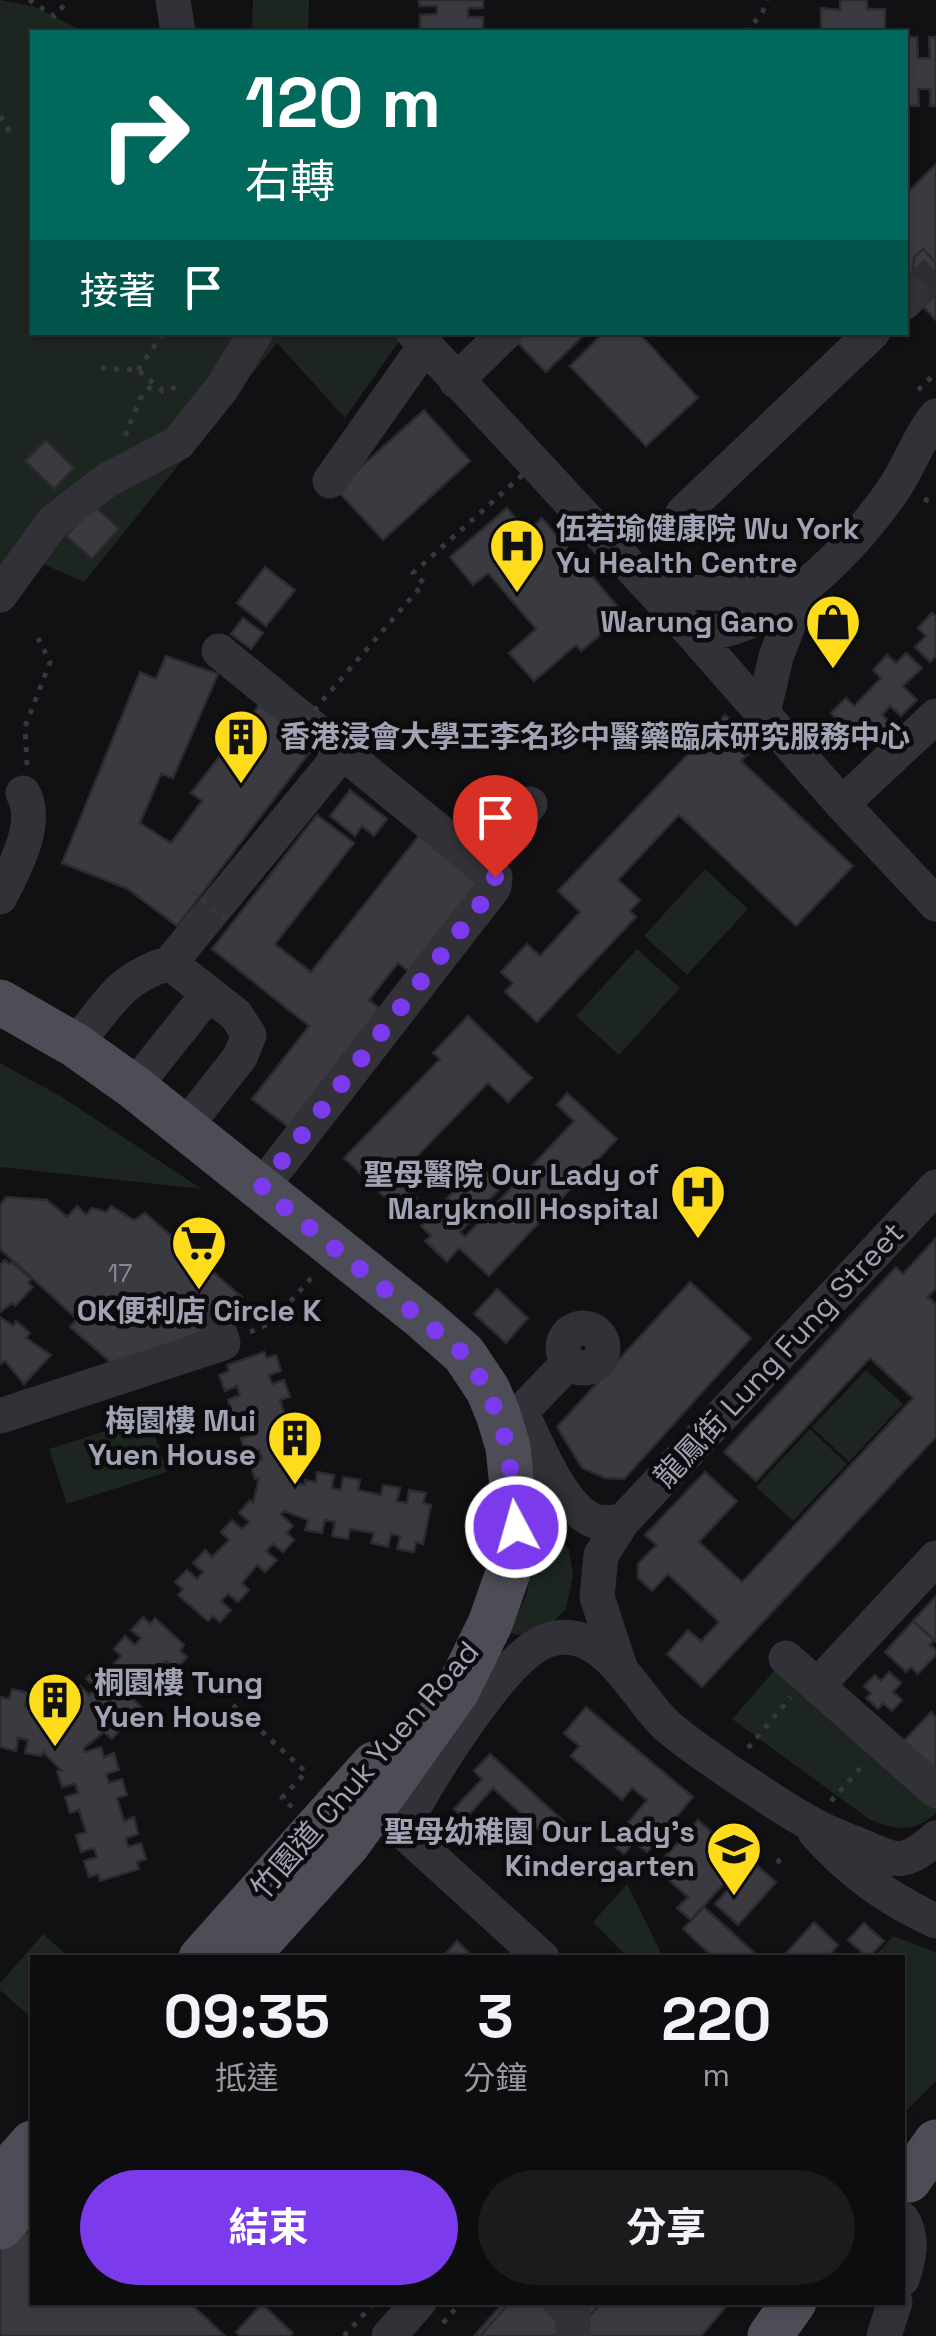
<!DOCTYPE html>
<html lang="zh-TW">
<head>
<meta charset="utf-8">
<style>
  :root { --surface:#0d0c0e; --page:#1b1a1c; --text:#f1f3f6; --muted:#9a9b9e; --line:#2d2c2e; --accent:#7c3aed }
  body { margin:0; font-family:"Space Grotesk","Noto Sans TC",sans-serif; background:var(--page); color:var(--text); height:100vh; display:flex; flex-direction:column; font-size:38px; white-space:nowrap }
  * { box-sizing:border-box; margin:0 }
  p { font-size:32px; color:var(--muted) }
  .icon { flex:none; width:55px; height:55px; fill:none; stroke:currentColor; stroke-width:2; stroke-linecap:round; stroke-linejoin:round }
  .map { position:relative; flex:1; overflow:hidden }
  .sheet { position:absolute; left:30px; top:1955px; width:875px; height:350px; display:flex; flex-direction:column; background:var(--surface); border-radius:0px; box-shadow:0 2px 8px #0004,0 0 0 2px var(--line) }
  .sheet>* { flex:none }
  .hud { position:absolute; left:30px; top:30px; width:878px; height:305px; border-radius:0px; box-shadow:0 2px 8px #0004,0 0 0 2px var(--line); background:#00695c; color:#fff; overflow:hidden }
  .pin { position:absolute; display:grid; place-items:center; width:85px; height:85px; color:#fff; margin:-102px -42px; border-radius:50% 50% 50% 0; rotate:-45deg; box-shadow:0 0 10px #0007 }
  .pin .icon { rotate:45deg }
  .me { position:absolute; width:110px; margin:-55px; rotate:354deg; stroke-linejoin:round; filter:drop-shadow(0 0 8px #0008) }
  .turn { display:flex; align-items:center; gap:35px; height:210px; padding:0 50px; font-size:45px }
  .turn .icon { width:130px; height:130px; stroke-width:2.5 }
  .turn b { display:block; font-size:70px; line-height:85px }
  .then { display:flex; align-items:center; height:95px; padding:0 50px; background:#0003; gap:20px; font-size:38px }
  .eta { display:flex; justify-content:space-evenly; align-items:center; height:170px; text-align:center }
  .eta b { font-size:60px; font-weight:700; line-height:70px }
  .cta { display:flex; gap:20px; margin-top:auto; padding:20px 50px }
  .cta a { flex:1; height:115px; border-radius:60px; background:var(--accent); color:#fff; font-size:40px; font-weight:700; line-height:115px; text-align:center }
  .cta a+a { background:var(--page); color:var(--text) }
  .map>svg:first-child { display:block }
  .green { fill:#1c251f }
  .building { fill:#3a3a40; stroke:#2b2a2e; stroke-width:2.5 }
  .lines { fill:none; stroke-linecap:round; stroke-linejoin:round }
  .minor-tunnel { stroke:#2e2d32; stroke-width:35; stroke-dasharray:35 18; stroke-linecap:butt }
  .path { stroke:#37383e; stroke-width:5; stroke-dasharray:5 8; stroke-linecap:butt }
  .minor { stroke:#313137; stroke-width:35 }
  .major { stroke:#4d4d57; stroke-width:45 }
  .path-bridge { stroke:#37383e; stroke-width:5; stroke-dasharray:5 8; stroke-linecap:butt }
  .route { stroke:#7c3aed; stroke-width:18; stroke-dasharray:0 32.4 }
  .labels { text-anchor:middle; stroke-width:9; stroke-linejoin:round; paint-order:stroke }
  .number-label { font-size:25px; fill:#868997 }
  .poi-label { font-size:30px; font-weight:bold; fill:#a0a3b4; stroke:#0c0b0d; text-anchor:end }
  .street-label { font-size:30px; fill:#a0a3b4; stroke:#0c0b0d }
</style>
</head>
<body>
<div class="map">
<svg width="936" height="2336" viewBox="0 0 936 2336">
  <rect width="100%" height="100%" fill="#111012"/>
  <path class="green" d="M0,0l33,6 52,26h-53v300h361l7,8 -55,78 -68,-75 -193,239 -41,-18 -43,47z
    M253,0h56l-1,32h-56z
    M705,869l43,40 -61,66 -43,-39z
    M637,949l43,39 -61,67 -43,-39z
    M0,1063l62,34 140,92 -202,-22z
    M866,1370l37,34 -54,58 -37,-35z
    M149,1417l18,55 -100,32 -18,-55z
    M810,1429l37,35 -54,57 -37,-34z
    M539,1522l19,14 11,14 4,25 -7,34 -19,19 -21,8 -17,-3 18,-40z
    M778,1666l158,141v6c-23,21 -41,17 -67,6l-137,-100z
    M627,1884l36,73h-36l-34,-35z
    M43,1934l26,23 -37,1v52l-4,5 -28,-25v-7z
    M893,1936l43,16v129l-33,33 -1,-156 -28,-1z"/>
  <path class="building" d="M419,0h64v8h-15v9h15v15h-63v-17l17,-1v-8h-18z
    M840,0h27v9h18v23h-64v-24l19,2z
    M905,37h12l1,21h12l-1,-21h7v69h-6v-17h-12l1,17h-14z
    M936,164v156l-31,-31v-94z
    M923,249l13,14v31l-23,-24 1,-12z
    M527,332h60l-41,40 -29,-30z
    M604,332h34l60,66 -52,48 -76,-80z
    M424,410l46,51 -87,79 -47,-51z
    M46,440l28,28 -20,21 -29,-28z
    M94,506l25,22 -27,31 -26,-23z
    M507,508l20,24 15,-14 76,89 -11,10 6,7 -32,27 -5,-6 -42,36 -25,-28 27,-24 -48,-56 -15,12 -23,-28z
    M265,567l30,23 -29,36 -29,-23z
    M932,613l4,3v40l-6,6 -15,-15 11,-11 -8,-8z
    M243,618l20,15 -12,16 -20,-15z
    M906,653l16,15 -19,18 14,14 -16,16 -11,-10 -8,9 10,10 -16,16 -14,-13 -18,19 -16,-15 11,-11 -8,-8 15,-15 8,8 27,-28 -8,-8 14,-15 9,8z
    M166,656l52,18 -45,104 -12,-4 -21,49 31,20 31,-42 -11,-8 70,-90 55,41 -139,182 -49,-37 -66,-26 78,-191 16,7z
    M725,715l32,30 -16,16 112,105 -57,60 -117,-111 -61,65 22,20 -10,11 6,6 -99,105 -32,-30 8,-9 -12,-11 26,-28 13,12 40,-44 -22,-21z
    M350,790l37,29 -13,17 -12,-10 -7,10 -25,-20z
    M317,815l37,28 -79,101 36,28 114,-144 61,48 -76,96 -12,-9 -29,37 10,8 -83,125 -44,-34 57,-73 -97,-77z
    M468,1016l64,62 -24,24 -20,-19 -92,95 21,20 -15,16 -58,-56 96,-99 -7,-6z
    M567,1093l50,46 -128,137 -30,-28 -12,14 -22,-21 6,-5 -10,-10 52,-55 9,9 10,-12 14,14 -46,50 5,5 109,-116 -17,-16z
    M6,1197l41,3 20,17 10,-11 9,9 6,-7 14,4 5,-6 23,14 11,-7 97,84 -25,28 -99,44 -48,-42 7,-8 -77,-70v-43z
    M936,1238v50l-8,9 8,7v133l-234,250 -35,-33 21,-24 13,11 18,-19 -51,-48 -16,17 -14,-13v-14l18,-19 -11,-10 60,-63 32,29 -38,41 43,40 171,-184 -43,-40 -114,123 -32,-29 172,-185 7,7z
    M5,1260l4,4 3,-2 19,17 -3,4 5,4 -18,19 -3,-3 -12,9v-47z
    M690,1282l61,56 -127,141 -19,-1 -23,-10 -25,-41z
    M497,1289l31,29 -22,25 -32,-29z
    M0,1317l13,9 3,-5 14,12 -4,5 25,17 -27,29 -19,-23 -5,3z
    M264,1352l3,6 9,-3 5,16 -12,4 3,9 12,-4 6,17 -10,3 7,22 10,-3 6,16 -13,4 3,9 13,-4 5,16 -10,3 4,10 -16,5 1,4 15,3v-5l11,2 1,-10 17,3 -2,13 9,2 2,-13 17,3 -2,10 23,5 2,-10 17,3 -3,13 10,2 2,-13 17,3 -3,10 8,2 -8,39 -7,-2 -2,10 -17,-3 3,-13 -9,-2 -3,13 -17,-4 3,-10 -24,-4 -2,10 -16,-3 3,-14 -10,-2 -3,13 -17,-3 3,-10 -24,-9 -3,3 12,12 -6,7 7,7 -11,12 -10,-8 -7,7 11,9 -12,12 -8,-7 -15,18 7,7 -11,12 -10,-8 -7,7 10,9 -11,12 -7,-6 -5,5 -30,-26 5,-6 -8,-7 12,-12 10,9 6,-7 -10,-9 12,-13 7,7 17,-17 -8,-8 11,-12 10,9 7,-7 -10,-9 11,-13 3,3 6,-25 -4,1 -5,-16 12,-4 -3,-9 -13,4 -5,-16 10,-3 -8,-22 -10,3 -5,-16 12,-5 -3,-9 -12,5 -6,-16 10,-4 -2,-6z
    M936,1596v46l-23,-21z
    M143,1617l7,7 5,-6 29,27 -4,6 7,6 -11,13 -10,-9 -7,7 10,9 -12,12 -7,-6 -16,17 7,7 -11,12 -10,-9 -7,7 10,9 -11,13 -8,-7 -20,16 1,4 16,-5 3,10 10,-4 5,17 -13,4 3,9 13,-4 5,16 -10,3 7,23 10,-4 4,17 -12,4 2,9 13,-4 5,16 -9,3 2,7 -39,12 -2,-7 -9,3 -5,-16 13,-4 -3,-9 -13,4 -5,-17 10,-3 -7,-22 -9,3 -5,-16 13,-4 -3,-9 -13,3 -5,-16 4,-1 -18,-18 -1,4 -17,-3 3,-13 -10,-2 -2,13 -16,-4v-50l9,2 3,-10 16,4 -3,13 10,2 3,-13 16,4 -2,9 10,3 -4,16 5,1 10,-11 -4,-4 6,-7 -7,-7 12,-13 9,9 7,-7 -10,-9 11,-12 8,6 16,-17 -7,-7 11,-13 10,9 6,-7 -10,-8z
    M913,1621l21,19 -4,5 6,5v5l-18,19 -7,-7 -5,5 -21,-20z
    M889,1672l12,11 -8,9 9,8 -10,11 -9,-8 -5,6 -12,-11 5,-5 -7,-7 11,-11 6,6z
    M586,1707l107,90 -46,55 -13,-10 -10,12 -13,-11 36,-43 -15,-12 -10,12 -51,-44 8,-10 -15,-13z
    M931,1712l5,5v53l-35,-26z
    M490,1754l81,74 -16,17 -62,-57 -28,31 -11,-10 28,-30 -8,-8z
    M698,1820l46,41 -53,59 -14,-12 11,-11 -33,-29z
    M753,1862l23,20 -38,43 -23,-21z
    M704,1907l56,51h-46l-31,-29z
    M814,1922l24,23 -11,13h-45z
    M864,1923l20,18 -16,17 -20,-18z
    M457,1941l17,17h-32z
    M0,2207l32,30v65h157l36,34h-225z
    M504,2302h226l-29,34h-227z
    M510,2302h92l-30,34h-92z
    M262,2304l31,29 -3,3h-49l-5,-4z"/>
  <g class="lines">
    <path class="minor-tunnel" d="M912,295l24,-23"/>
    <path class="path" d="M29,0l25,16 15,-16
      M745,32l17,-18 5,-14
      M0,116l12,20
      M101,368l37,2 25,21 20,-6
      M138,370l26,-38
      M918,390l18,-17
      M125,436l15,-37 13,-15
      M924,499l12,5
      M27,765l-2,-38 25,-65 -12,-24
      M250,1332l21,-9 44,-49
      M233,1705l73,67 -24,26 11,10
      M748,1748l43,-51
      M831,1801l33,-37
      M777,1863l6,-7
      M297,2302l9,4 4,-4
      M443,2323l18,-21
      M344,2336l31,-34"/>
    <path class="minor" d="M173,0l5,32
      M905,302l7,-7
      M413,332l279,301 150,171 94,100
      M456,381l50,-49
      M330,481l95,-135
      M683,513l190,-181
      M645,579l40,13 48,2 71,-10
      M0,595l53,-73 54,-42 71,-37 44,-55 34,-56
      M692,633c78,5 166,-89 205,-149 14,-22 22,-47 39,-68
      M219,651l276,226 -1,10 -233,301
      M763,713l13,-56 26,-68
      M842,804l94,-88
      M481,866l49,-62
      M0,897c14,-28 40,-74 23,-104
      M170,963l172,-210
      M75,1045c33,-39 43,-67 95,-82l66,52 13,20 -9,22 -55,70
      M134,1087l74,-93
      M563 1348a20 20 0 1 1 40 0a20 20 0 1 1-40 0Z
      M521,1412c16,30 41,101 77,110 7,1 17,0 24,0
      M499,1414l22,-2 48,-50
      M0,1416l223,-73 -6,-18
      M786,1658l150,133
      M620,1667l-23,-70 4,-42 21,-33 314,-335
      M817,1686l119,-128
      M385,1815l157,143
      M402,1830c22,-45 96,-165 139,-187 12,-6 25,-7 37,-4 38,11 60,58 86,84 20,19 45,34 67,50 40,26 73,51 118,68 42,15 48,32 87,-3
      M815,1832c35,40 73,67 121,89
      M902,2219c12,19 7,40 0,60
      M560,2302l13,12v22
      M389,2336l30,-34
      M884,2336l11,-34"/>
    <path class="major" d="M0,1002l75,43 59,42 289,231 41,36 24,36 10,24 10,33 8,80 -7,43 -19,54 -33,67 -109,153 -103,114
      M201,1958l173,-194
      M0,2179l32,-36
      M909,2180l27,-38
      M0,2227l32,-35
      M770,2336l24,-34"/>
    <path class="path-bridge" d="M297,730l127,-147 -11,-10 115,-103
      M192,891l45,38"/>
  </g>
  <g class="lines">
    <path class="route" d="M495,877l-1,10 -233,301 203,166 24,36 20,57 8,80"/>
  </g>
  <defs>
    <g id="hospital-pin" transform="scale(2.875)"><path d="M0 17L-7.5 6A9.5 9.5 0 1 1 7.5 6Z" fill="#ffdc1b" stroke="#0c0b0d"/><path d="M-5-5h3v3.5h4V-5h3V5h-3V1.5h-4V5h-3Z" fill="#111"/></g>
    <g id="shop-pin" transform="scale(2.875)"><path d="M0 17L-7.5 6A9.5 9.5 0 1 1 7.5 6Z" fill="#ffdc1b" stroke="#0c0b0d"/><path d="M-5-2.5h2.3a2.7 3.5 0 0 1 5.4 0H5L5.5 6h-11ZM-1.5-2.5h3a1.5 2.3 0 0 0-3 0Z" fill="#111"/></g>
    <g id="building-pin" transform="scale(2.875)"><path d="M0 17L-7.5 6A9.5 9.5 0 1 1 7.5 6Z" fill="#ffdc1b" stroke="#0c0b0d"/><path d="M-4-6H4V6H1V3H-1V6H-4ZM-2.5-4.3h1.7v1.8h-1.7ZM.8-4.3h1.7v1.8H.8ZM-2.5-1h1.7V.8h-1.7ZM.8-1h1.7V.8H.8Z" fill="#111"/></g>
    <g id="supermarket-pin" transform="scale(2.875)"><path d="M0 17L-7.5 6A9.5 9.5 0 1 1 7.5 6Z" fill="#ffdc1b" stroke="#0c0b0d"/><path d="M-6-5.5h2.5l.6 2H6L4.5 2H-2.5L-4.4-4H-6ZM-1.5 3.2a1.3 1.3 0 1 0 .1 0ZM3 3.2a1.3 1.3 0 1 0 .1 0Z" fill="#111"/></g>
    <g id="school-pin" transform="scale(2.875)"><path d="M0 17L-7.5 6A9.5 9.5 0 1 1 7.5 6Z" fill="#ffdc1b" stroke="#0c0b0d"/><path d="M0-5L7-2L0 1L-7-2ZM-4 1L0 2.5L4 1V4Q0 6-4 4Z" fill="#111"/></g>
  </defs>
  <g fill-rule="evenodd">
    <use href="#hospital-pin" x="517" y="546"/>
    <use href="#shop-pin" x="833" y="622"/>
    <use href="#building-pin" x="241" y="737"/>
    <use href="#hospital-pin" x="698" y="1192"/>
    <use href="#supermarket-pin" x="199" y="1243"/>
    <use href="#building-pin" x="295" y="1438"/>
    <use href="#building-pin" x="55" y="1700"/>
    <use href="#school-pin" x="734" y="1849"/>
  </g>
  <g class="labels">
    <g class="number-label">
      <text x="120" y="1282">17</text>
    </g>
    <g class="poi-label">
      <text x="556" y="539" text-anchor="start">伍若瑜健康院 Wu York<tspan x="556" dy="34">Yu Health Centre</tspan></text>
      <text x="794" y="632">Warung Gano</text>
      <text x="280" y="747" text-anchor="start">香港浸會大學王李名珍中醫藥臨床研究服務中心</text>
      <text x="659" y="1185">聖母醫院 Our Lady of<tspan x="659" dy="34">Maryknoll Hospital</tspan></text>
      <text x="199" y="1321" text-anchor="middle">OK便利店 Circle K</text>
      <text x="256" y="1431">梅園樓 Mui<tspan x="256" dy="34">Yuen House</tspan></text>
      <text x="94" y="1693" text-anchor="start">桐園樓 Tung<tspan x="94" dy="34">Yuen House</tspan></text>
      <text x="695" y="1842">聖母幼稚園 Our Lady's<tspan x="695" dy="34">Kindergarten</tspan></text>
    </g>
    <g class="street-label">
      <text transform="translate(779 1355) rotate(-47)" y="10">龍鳳街 Lung Fung Street</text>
      <text transform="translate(365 1770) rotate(-49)" y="10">竹園道 Chuk Yuen Road</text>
    </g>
  </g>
</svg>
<div class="pin" style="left:495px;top:877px;background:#d93025"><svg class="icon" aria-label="arrive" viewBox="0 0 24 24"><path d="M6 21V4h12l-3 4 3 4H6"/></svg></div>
<svg class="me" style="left:516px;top:1527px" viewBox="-20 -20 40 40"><circle r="17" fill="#7c3aed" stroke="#fff" stroke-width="3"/><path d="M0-11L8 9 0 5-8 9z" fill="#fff"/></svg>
<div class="hud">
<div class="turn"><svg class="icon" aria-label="right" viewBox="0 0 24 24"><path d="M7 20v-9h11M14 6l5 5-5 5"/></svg><div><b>120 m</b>右轉</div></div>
<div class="then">接著<svg class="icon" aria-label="arrive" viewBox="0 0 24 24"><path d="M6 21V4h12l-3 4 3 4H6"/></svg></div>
</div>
<section class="sheet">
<div class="eta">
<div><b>09:35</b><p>抵達</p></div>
<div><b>3</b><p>分鐘</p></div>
<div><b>220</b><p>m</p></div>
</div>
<div class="cta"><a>結束</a><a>分享</a></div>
</section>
</div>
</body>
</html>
